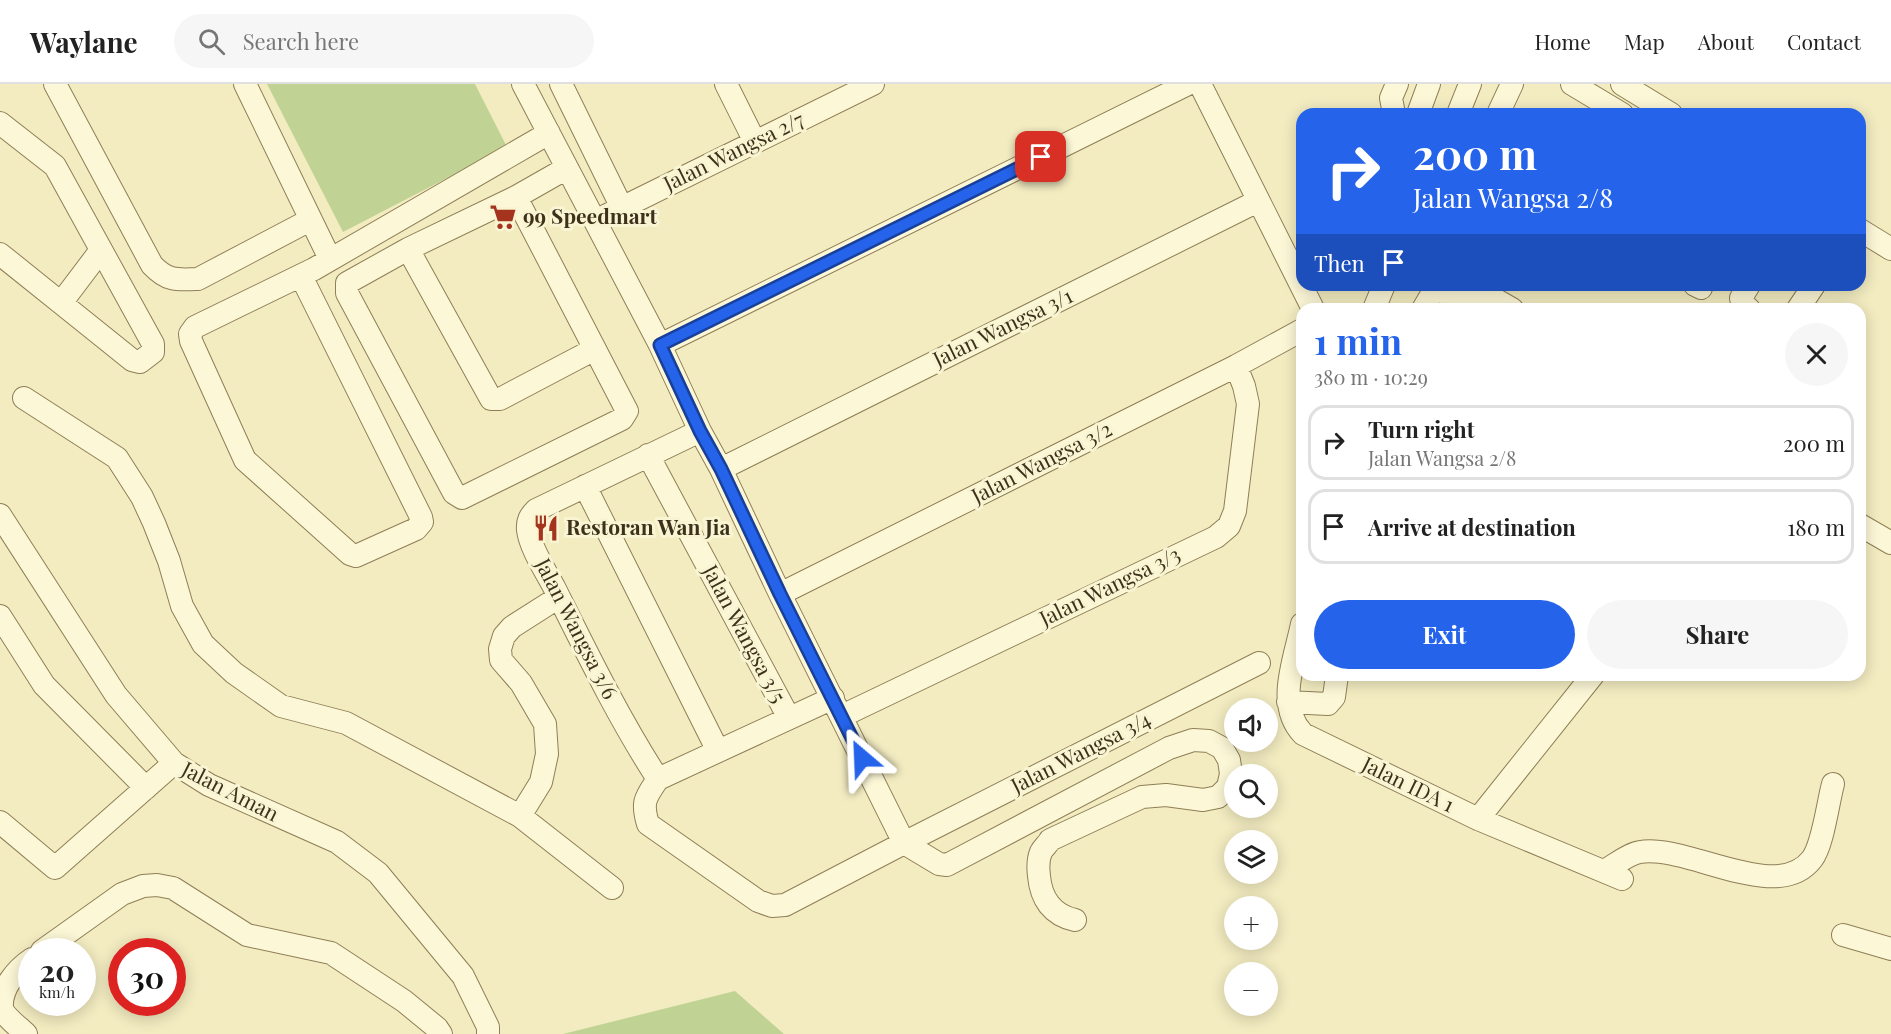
<!DOCTYPE html>
<html lang="en">
<head>
<meta charset="utf-8">
<style>
  :root { --surface:#fff; --page:#f6f6f6; --text:#222; --muted:#767676; --line:#e0e0e0; --accent:#2563eb }
  body { margin:0; font-family:"Playfair Display",serif; background:var(--page); color:var(--text); height:100vh; display:flex; flex-direction:column; font-size:22px; white-space:nowrap }
  * { box-sizing:border-box; margin:0 }
  p { font-size:20px; color:var(--muted) }
  .icon { flex:none; width:33px; height:33px; fill:none; stroke:currentColor; stroke-width:2; stroke-linecap:round; stroke-linejoin:round }
  .map { position:relative; flex:1; overflow:hidden }
  .drawer { position:absolute; left:1296px; top:219px; width:570px; height:378px; display:flex; flex-direction:column; background:var(--surface); border-radius:18px; box-shadow:0 3px 15px #0003 }
  .drawer>* { flex:none }
  .guide { position:absolute; left:1296px; top:24px; width:570px; height:183px; border-radius:18px; box-shadow:0 3px 15px #0003; background:#2563eb; color:#fff; overflow:hidden }
  .tools { position:absolute; left:1224px; top:614px; display:grid; gap:12px }
  .tools a { display:grid; place-items:center; width:54px; height:54px; border-radius:50%; background:var(--surface); box-shadow:0 3px 15px #0003; font-size:30px }
  .speed { position:absolute; left:18px; top:854px; display:flex; gap:12px; font-size:30px; font-weight:700; text-align:center }
  .speed>* { display:grid; place-content:center; width:78px; height:78px; border-radius:50%; background:var(--surface); box-shadow:0 3px 15px #0003; line-height:1 }
  .speed small { font-size:15px; font-weight:400 }
  .speed .limit { border:9px solid #d22; background:#fff; color:#111 }
  .pin { position:absolute; display:grid; place-items:center; width:51px; height:51px; color:#fff; margin:-26px; border-radius:12px; box-shadow:0 3px 9px #0006 }
  .me { position:absolute; width:66px; margin:-33px; rotate:334deg; stroke-linejoin:round; filter:drop-shadow(0 0 4px #0008) }
  .turn { display:flex; align-items:center; gap:21px; height:126px; padding:0 18px; font-size:27px }
  .turn .icon { width:78px; height:78px; stroke-width:2.5 }
  .turn b { display:block; font-size:42px; line-height:51px }
  .then { display:flex; align-items:center; height:57px; padding:0 18px; background:#0003; gap:12px; font-size:22px }
  .round { display:grid; place-items:center; flex:none; width:63px; height:63px; border-radius:32px; background:var(--page) }
  .head { display:flex; align-items:center; justify-content:space-between; height:102px; padding:0 18px }
  h1 { font-size:36px; font-weight:700; line-height:45px; color:var(--accent) }
  .primary-button { display:flex; gap:12px; margin-top:auto; padding:12px 18px }
  .primary-button a { flex:1; height:69px; border-radius:36px; background:var(--accent); color:#fff; font-size:24px; font-weight:700; line-height:69px; text-align:center }
  .primary-button a+a { background:var(--page); color:var(--text) }
  ul { padding:0; list-style:none }
  li { display:flex; align-items:center; gap:18px; height:75px; margin:0 12px 9px; padding:0 6px; border:3px solid var(--line); border-radius:18px }
  li div { flex:1 }
  li b { display:block; font-size:22px }
  li em { font-style:normal }
  header { display:flex; align-items:center; gap:36px; box-sizing:border-box; height:84px; padding:0 30px; background:var(--surface); border-bottom:2px solid var(--line) }
  header strong { font-size:28px }
  nav { display:flex; gap:33px; margin-inline-start:auto; font-size:21px }
  .search { width:420px; height:54px; background:var(--page); display:flex; align-items:center; gap:15px; box-sizing:border-box; padding:0 21px; border-radius:33px; color:var(--muted); font-size:22px }
  .map>svg:first-child { display:block }
  .green { fill:#c1d394 }
  .lines { fill:none; stroke-linecap:round; stroke-linejoin:round }
  .minor-casing { stroke:#8f7e56; stroke-width:24 }
  .minor { stroke:#fcf7d6; stroke-width:22 }
  .route-casing { stroke:#184099; stroke-width:15 }
  .route { stroke:#2563eb; stroke-width:10 }
  .labels { text-anchor:middle; stroke-width:6; stroke-linejoin:round; paint-order:stroke }
  .street-label { font-size:21px; fill:#3d311c; stroke:#f9f4d2 }
  .poi-label { font-size:21px; font-weight:bold; fill:#3d311c; stroke:#f9f4d2; text-anchor:start }
</style>
</head>
<body>
<header>
<strong>Waylane</strong>
<div class="search"><svg class="icon" aria-label="search" viewBox="0 0 24 24"><circle cx="10" cy="10" r="6"/><path d="M15 15l6 6"/></svg>Search here</div>
<nav><a>Home</a><a>Map</a><a>About</a><a>Contact</a></nav>
</header>
<div class="map">
<svg width="1891" height="950" viewBox="0 0 1891 950">
  <rect width="100%" height="100%" fill="#f3ecc1"/>
  <path class="green" d="M267,0h208l32,63 -164,85z
    M735,907l49,43h-221z"/>
  <g class="lines">
    <g class="minor-casing">
      <path id="minor" d="M55,0l97,181c15,16 24,15 46,14l112,-59
        M245,0l85,175
        M523,0l137,261 40,86 21,38 59,125 124,249
        M561,0l61,124
        M726,0l29,58
        M1200,0l113,225
        M1572,0l50,30
        M1622,0l49,30
        M1394,30l-3,-16 6,-14
        M1418,30l11,-30
        M1458,30l12,-30
        M1498,30l14,-30
        M0,39l55,43 98,178v8l-13,10 -8,-2 -71,-57
        M516,113l111,214 -5,8 -160,79 -8,-5 -107,-200v-10l61,-34 108,-52 51,-29
        M595,137l278,-137
        M1860,146l31,19
        M408,165l83,150h9l95,-50
        M0,170l61,49 40,-53
        M301,192l120,241 1,5 -6,7 -60,27 -6,-2 -105,-94 -54,-119 -1,-7 5,-7 119,-58 235,-136
        M1432,201l40,24
        M1470,201l42,24
        M1695,201l6,3
        M1749,201l-8,13 1,5 7,6
        M1374,225l10,-24
        M1423,225l13,-22
        M1798,225l16,-24
        M660,261l528,-261
        M24,314l93,60 25,39 12,26 15,38 13,45 21,38 31,29 47,33 65,17 174,93 92,72
        M648,371l141,263
        M721,385l537,-268
        M585,402l133,265
        M0,431l116,180 58,68 35,22 128,57 41,31 85,103 25,51v7
        M1860,441l31,18
        M780,510l456,-228 66,-36
        M0,532l44,69 102,103
        M1302,540c-7,35 -27,81 1,110l175,85 144,60
        M1288,618l40,2 6,-7 3,-22
        M842,632l374,-179 13,-11 6,-15 13,-107 -4,-18 -8,-20
        M658,695c-12,18 -17,22 -10,45l110,77 14,5 13,-1 119,-62 355,-180
        M658,695c-39,-60 -71,-126 -103,-190 -8,-16 -25,-41 -27,-59 -1,-9 2,-14 8,-20l164,-79
        M658,695l175,-81
        M520,732l21,-34 6,-28 -2,-30 -24,-41 -20,-23 -1,-11 4,-13 8,-9 47,-30
        M1478,735l115,-144
        M0,738l55,46 119,-105
        M904,759l35,21 8,1 222,-117 24,-8 16,1 13,7 7,12 2,14 -3,13 -10,10 -15,3 -37,-5 -24,2 -92,43c-2,4 -7,8 -9,12 -3,7 -3,16 -2,24 2,23 13,39 36,44
        M1604,787c11,-6 24,-17 36,-19 48,-8 137,53 172,7 11,-14 16,-57 21,-75
        M1843,851l48,14
        M42,867l80,-57 21,-8 14,-1 16,3 74,47 84,18 73,48 33,27 4,6
        M26,950c-7,-7 -20,-16 -24,-25 -2,-21 15,-40 30,-50"/>
    </g>
    <use href="#minor" class="minor"/>
  </g>
  <g class="lines">
    <g class="route-casing">
      <path id="route" d="M862,674l-82,-164 -59,-125 -21,-38 -40,-86 381,-188"/>
    </g>
    <use href="#route" class="route"/>
  </g>
  <defs>
    <g id="supermarket-bare" transform="scale(2.07)"><path d="M-6-5.5h2.5l.6 2H6L4.5 2H-2.5L-4.4-4H-6ZM-1.5 3.2a1.3 1.3 0 1 0 .1 0ZM3 3.2a1.3 1.3 0 1 0 .1 0Z" fill="#a5341f" stroke="#f9f4d2" stroke-width="2.5" paint-order="stroke"/></g>
    <g id="restaurant-bare" transform="scale(2.07)"><path d="M-5-6h1v4h1v-4h1v4h1v-4h1v5L-1.5 .5V6h-2V.5L-5-1ZM5-6V6H3V1.5H1.5Q1.5-4 5-6Z" fill="#a5341f" stroke="#f9f4d2" stroke-width="2.5" paint-order="stroke"/></g>
  </defs>
  <g fill-rule="evenodd">
    <use href="#supermarket-bare" x="503" y="133"/>
    <use href="#restaurant-bare" x="546" y="444"/>
  </g>
  <g class="labels">
    <g class="street-label">
      <text transform="translate(734 68) rotate(-26)" y="7">Jalan Wangsa 2/7</text>
      <text transform="translate(1003 244) rotate(-26)" y="7">Jalan Wangsa 3/1</text>
      <text transform="translate(1042 379) rotate(-27)" y="7">Jalan Wangsa 3/2</text>
      <text transform="translate(1110 503) rotate(-26)" y="7">Jalan Wangsa 3/3</text>
      <text transform="translate(576 545) rotate(63)" y="7">Jalan Wangsa 3/6</text>
      <text transform="translate(744 550) rotate(62)" y="7">Jalan Wangsa 3/5</text>
      <text transform="translate(1081 669) rotate(-27)" y="7">Jalan Wangsa 3/4</text>
      <text transform="translate(1408 701) rotate(26)" y="7">Jalan IDA 1</text>
      <text transform="translate(230 708) rotate(27)" y="7">Jalan Aman</text>
    </g>
    <g class="poi-label">
      <text x="523" y="140">99 Speedmart</text>
      <text x="566" y="451">Restoran Wan Jia</text>
    </g>
  </g>
</svg>
<div class="tools">
<a><svg class="icon" aria-label="sound" viewBox="0 0 24 24"><path d="M4 9h4l5-4v14l-5-4H4zM17 9q2 3 0 6"/></svg></a>
<a><svg class="icon" aria-label="search" viewBox="0 0 24 24"><circle cx="10" cy="10" r="6"/><path d="M15 15l6 6"/></svg></a>
<a><svg class="icon" aria-label="layers" viewBox="0 0 24 24"><path d="M12 4l9 5-9 5-9-5zM3 14l9 5 9-5"/></svg></a>
<a>+</a>
<a>−</a>
</div>
<div class="speed"><div>20<small>km/h</small></div><div class="limit">30</div></div>
<div class="pin" style="left:1041px;top:73px;background:#d93025"><svg class="icon" aria-label="arrive" viewBox="0 0 24 24"><path d="M6 21V4h12l-3 4 3 4H6"/></svg></div>
<svg class="me" style="left:862px;top:674px" viewBox="-20 -20 40 40"><path d="M0-17L14 15 0 8-14 15z" fill="#2563eb" stroke="#fff" stroke-width="4"/></svg>
<div class="guide">
<div class="turn"><svg class="icon" aria-label="right" viewBox="0 0 24 24"><path d="M7 20v-9h11M14 6l5 5-5 5"/></svg><div><b>200 m</b>Jalan Wangsa 2/8</div></div>
<div class="then">Then<svg class="icon" aria-label="arrive" viewBox="0 0 24 24"><path d="M6 21V4h12l-3 4 3 4H6"/></svg></div>
</div>
<section class="drawer">
<div class="head"><div><h1>1 min</h1><p>380 m · 10:29</p></div><a class="round"><svg class="icon" aria-label="close" viewBox="0 0 24 24"><path d="M6 6l12 12M18 6L6 18"/></svg></a></div>
<ul>
<li><svg class="icon" aria-label="right" viewBox="0 0 24 24"><path d="M7 20v-9h11M14 6l5 5-5 5"/></svg><div><b>Turn right</b><p>Jalan Wangsa 2/8</p></div><em>200 m</em></li>
<li><svg class="icon" aria-label="arrive" viewBox="0 0 24 24"><path d="M6 21V4h12l-3 4 3 4H6"/></svg><div><b>Arrive at destination</b></div><em>180 m</em></li>
</ul>
<div class="primary-button"><a>Exit</a><a>Share</a></div>
</section>
</div>
</body>
</html>
